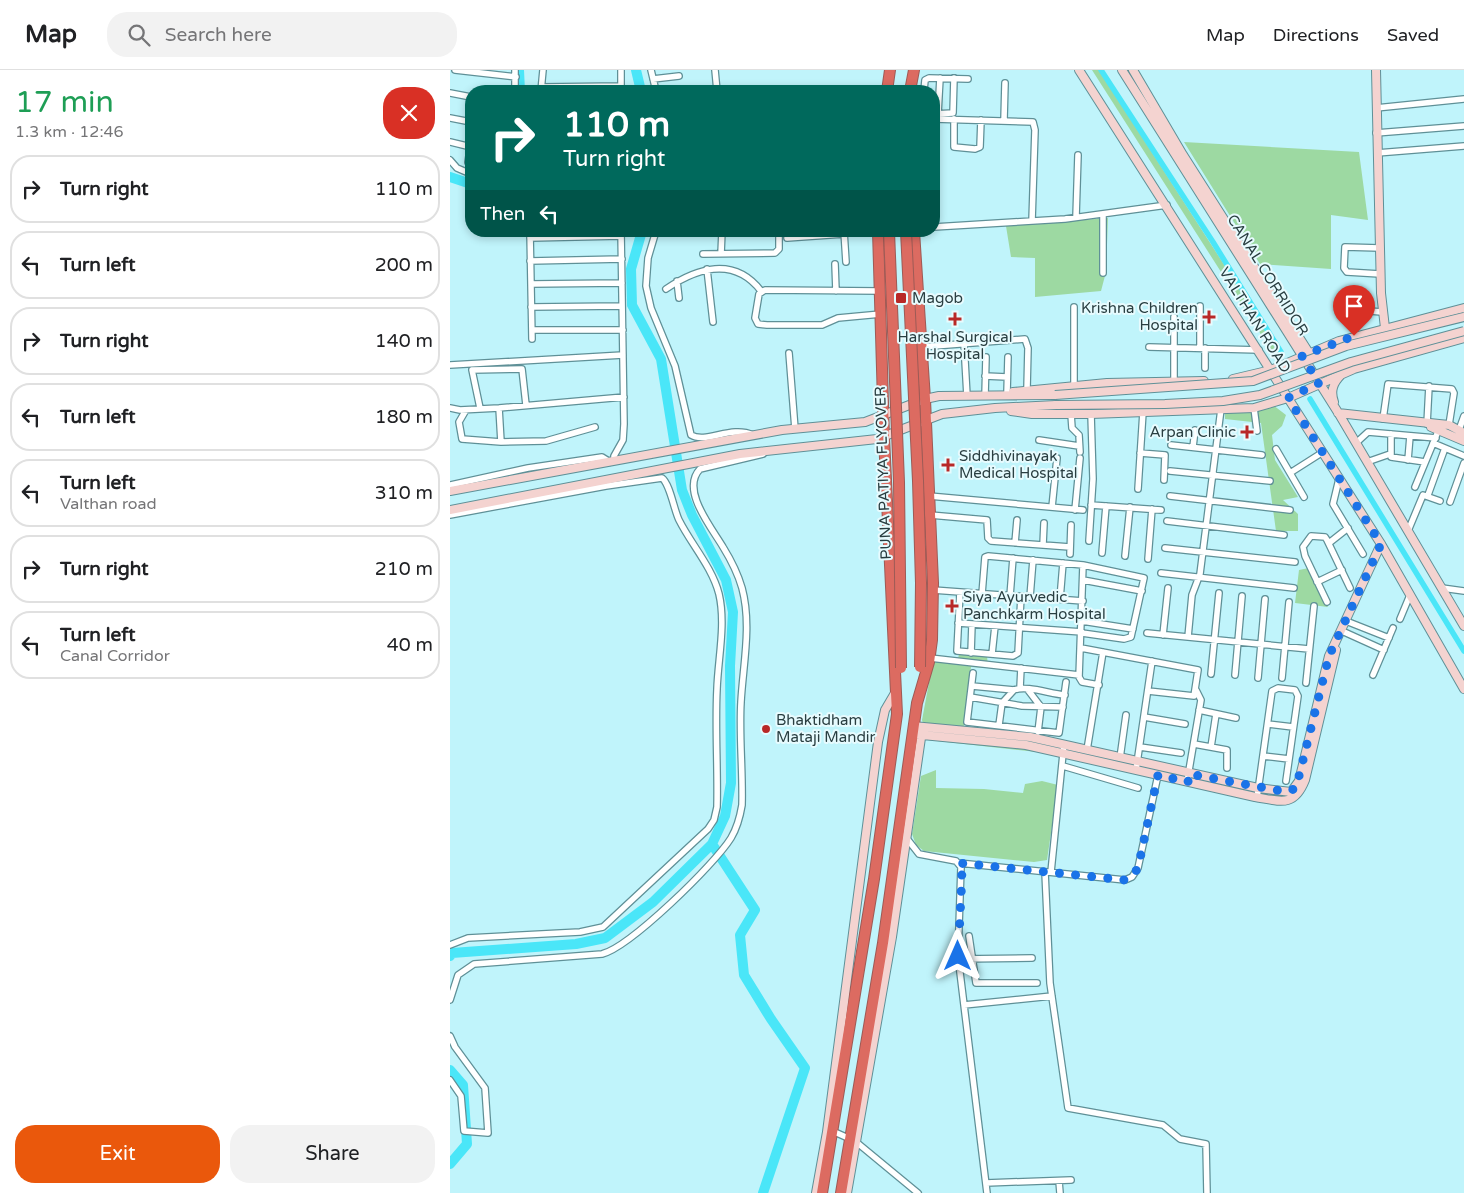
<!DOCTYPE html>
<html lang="en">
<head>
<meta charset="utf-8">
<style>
  :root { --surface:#fff; --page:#f2f2f2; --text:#202124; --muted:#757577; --line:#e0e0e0; --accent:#ea580c }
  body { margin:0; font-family:"Varela Round",sans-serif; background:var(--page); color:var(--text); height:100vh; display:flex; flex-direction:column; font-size:19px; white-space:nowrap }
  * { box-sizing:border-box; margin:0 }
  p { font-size:16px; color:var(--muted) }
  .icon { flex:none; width:28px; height:28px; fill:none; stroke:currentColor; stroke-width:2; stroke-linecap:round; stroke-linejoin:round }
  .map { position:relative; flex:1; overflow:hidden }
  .details { display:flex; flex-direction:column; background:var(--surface); width:450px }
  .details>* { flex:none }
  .top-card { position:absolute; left:15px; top:15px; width:475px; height:152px; border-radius:20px; box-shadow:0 2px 8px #0003; background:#00695c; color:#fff; overflow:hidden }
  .pin { position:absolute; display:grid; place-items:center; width:42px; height:42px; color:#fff; margin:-51px -21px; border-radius:50% 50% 50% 0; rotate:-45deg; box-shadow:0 0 5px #0007 }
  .pin .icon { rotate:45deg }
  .me { position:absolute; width:55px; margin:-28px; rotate:0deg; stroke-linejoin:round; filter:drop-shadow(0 0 4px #0008) }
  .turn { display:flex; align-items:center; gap:18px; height:105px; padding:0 15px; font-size:22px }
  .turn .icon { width:65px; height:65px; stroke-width:2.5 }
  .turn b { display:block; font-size:35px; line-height:42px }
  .then { display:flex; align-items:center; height:48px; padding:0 15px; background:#0003; gap:10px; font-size:19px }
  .round { display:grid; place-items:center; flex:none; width:52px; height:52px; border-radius:20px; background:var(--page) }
  .headline { display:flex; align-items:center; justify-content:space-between; height:85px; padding:0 15px }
  h1 { font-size:30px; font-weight:600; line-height:38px; color:#1e9e55 }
  .cta { display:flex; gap:10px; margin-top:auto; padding:10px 15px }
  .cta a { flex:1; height:58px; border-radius:20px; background:var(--accent); color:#fff; font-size:20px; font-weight:600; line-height:58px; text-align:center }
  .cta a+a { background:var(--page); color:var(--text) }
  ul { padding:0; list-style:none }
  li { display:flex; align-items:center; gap:15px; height:68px; margin:0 10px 8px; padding:0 5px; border:2px solid var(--line); border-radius:20px }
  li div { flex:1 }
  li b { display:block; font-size:19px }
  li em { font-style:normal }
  header { display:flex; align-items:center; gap:30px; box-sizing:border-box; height:70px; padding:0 25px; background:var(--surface); border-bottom:1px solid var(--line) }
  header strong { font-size:24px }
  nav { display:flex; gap:28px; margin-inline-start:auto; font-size:18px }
  .search { width:350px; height:45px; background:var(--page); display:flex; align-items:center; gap:12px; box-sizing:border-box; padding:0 18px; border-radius:20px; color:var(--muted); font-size:19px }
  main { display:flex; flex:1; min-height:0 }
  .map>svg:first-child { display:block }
  .green { fill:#9dd9a2 }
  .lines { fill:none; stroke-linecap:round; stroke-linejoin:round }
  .canal { stroke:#4ae6f8; stroke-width:5.5 }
  .river { stroke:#4ae6f8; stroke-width:10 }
  .street-casing { stroke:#5f9097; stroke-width:8 }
  .secondary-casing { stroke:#5f9097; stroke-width:10 }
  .highway-casing { stroke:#9d5b56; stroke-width:12 }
  .street { stroke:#fff; stroke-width:5.5 }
  .secondary { stroke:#f4d3d0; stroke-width:8 }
  .highway { stroke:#dc6b61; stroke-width:10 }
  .secondary-bridge-casing { stroke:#5f9097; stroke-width:10; stroke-linecap:butt }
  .highway-bridge-casing { stroke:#9d5b56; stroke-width:12; stroke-linecap:butt }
  .secondary-bridge { stroke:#f4d3d0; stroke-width:8 }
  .highway-bridge { stroke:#dc6b61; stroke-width:10 }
  .route { stroke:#1a73e8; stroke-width:9; stroke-dasharray:0 16.2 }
  .poi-dot { fill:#b82827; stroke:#e7fbfe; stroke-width:2 }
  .labels { text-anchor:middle; stroke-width:4; stroke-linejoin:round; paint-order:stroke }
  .street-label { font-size:15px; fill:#293e41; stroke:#e7fbfe }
  .poi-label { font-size:15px; fill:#293e41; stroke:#e7fbfe; text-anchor:start }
</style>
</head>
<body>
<header>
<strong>Map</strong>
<div class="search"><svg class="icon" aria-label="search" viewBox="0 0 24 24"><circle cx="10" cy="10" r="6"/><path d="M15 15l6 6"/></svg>Search here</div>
<nav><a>Map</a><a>Directions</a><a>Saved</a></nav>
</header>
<main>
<section class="details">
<div class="headline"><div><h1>17 min</h1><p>1.3 km · 12:46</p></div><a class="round" style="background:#d93025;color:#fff"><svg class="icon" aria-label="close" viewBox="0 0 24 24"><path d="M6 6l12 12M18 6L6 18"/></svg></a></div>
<ul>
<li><svg class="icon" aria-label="right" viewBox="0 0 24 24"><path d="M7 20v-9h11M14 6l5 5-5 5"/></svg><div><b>Turn right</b></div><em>110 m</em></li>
<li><svg class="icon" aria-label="left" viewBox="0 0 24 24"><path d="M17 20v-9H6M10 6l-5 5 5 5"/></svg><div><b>Turn left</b></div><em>200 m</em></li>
<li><svg class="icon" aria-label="right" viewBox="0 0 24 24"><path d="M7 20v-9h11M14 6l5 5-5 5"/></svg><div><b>Turn right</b></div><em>140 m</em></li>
<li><svg class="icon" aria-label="left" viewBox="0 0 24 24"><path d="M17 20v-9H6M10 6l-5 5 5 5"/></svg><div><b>Turn left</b></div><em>180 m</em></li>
<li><svg class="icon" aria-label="left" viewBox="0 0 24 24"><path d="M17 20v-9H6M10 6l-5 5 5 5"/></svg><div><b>Turn left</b><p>Valthan road</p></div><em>310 m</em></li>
<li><svg class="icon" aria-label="right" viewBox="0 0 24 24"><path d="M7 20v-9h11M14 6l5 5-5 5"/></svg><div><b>Turn right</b></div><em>210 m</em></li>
<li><svg class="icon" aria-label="left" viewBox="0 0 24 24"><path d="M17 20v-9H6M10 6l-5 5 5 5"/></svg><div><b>Turn left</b><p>Canal Corridor</p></div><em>40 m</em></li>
</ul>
<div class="cta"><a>Exit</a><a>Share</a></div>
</section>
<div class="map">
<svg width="1014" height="1123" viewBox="0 0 1014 1123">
  <rect width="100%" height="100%" fill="#c0f4fb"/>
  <path class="green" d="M642,0h7l162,252 23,31 -8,5z
    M734,72l175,10 9,68 -37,-5v54l-71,-5z
    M658,148l-2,54 -5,19 -66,6v-39l-24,-1 -5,-31z
    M823,335l13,10 -4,11 -10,9 3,25 23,37 -15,3 15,14v17h-22l-15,-108 -36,-4v-9z
    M859,498l19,39 -33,-4 4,-33z
    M509,584l28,1 1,13 -17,-1 -8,66 76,8 -2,11 -109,-12 -6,-20 11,-59 24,3z
    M486,700v18l48,1 39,4 2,-9 17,-3 16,4 -11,75 -13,2 -110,-11 -8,-6 -4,-11 9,-58z"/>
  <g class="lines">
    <path class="canal" d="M651,0l112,172 68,110
      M860,329l154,252"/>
    <path class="river" d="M69,0l1,21
      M186,0l5,21
      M0,107l21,7
      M262,774l43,66 -15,25 4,40 27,44 34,49 -42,125
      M0,886l2,-3 124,-9 29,-6 48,-36 59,-58 13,-28 6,-33 -1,-117 3,-54 -7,-32 -34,-65 -10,-25 -21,-131 -29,-54 -1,-36 11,-38
      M0,1000l13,15 4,59 -17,20"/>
    <g class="street-casing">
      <path id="street" d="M5,0l61,7
        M201,0l5,21
        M265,0l2,21
        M203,9l26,-3
        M92,17l79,-1
        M65,21v-21
        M91,21l2,-21
        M171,21v-21
        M313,21h4
        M474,21l1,-11 4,-2 39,1
        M0,23l21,4
        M926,38l88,-9
        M484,44l19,-1 1,-35
        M488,44l2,-36
        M0,48l21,4
        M484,49l99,3 2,8 -3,91
        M504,49v28l21,2 5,-2 1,-27
        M554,50l1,-37
        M926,63l88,-7
        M0,72l21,5
        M927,83l87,-7
        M0,90l7,8 14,6
        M18,92l3,-19
        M626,147l2,-62
        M484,157l131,-8 102,-14
        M80,161l2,108
        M206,161l-8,27 -2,28 5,22 24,58 16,69c15,9 40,-10 62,0
        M394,161l2,31
        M80,168l91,-2
        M337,168l57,-4
        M930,178l-35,-1 -1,21 3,4 33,2
        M253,184l72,-1 4,-4v-18
        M271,184l1,-23
        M80,191l92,-2
        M385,194l1,27
        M257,199l6,53
        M653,203v-59
        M227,211l2,17
        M81,214l91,-1
        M216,219c31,-21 68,-33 95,2
        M430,221l-115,-1 -6,4 -4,24 3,6 9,1h55l16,-7 43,-4
        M750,236v42
        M81,237l91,-1
        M894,239l38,3
        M82,260h91
        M514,273l3,53
        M471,277l104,-8 3,9 -1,41
        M699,277l110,3
        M339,283l6,76
        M0,295l173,-10
        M755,298v-20
        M535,306l22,1
        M724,312v-65
        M624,316v-79
        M557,323l1,-36
        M535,326l1,-39
        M0,338l10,2 39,-2 125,-11
        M30,338l-8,-38 50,-1 4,36
        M49,338l2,34
        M804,338l3,23
        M16,340l-7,12 3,17 39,3 45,-1 49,-14
        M621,344l1,14 7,7 1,17
        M933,349l5,-35 64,5 2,4 -5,32
        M977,354l2,-38
        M1009,360l5,-14
        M941,364v23l34,5
        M589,370l40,6
        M906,373l12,-11 68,6
        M983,373l31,13
        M721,375l91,10
        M743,377l2,-17
        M826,379l28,48
        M690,383l25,2 -1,25
        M958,390l2,-24
        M164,391v-5l9,-16 1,-16 -3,-193
        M917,392l23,-8
        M720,401l100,10
        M840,403l33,-21
        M889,409l-6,25 30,50
        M0,415l78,-17 74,-11 8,5
        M965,417l24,-58
        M688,419l5,-77
        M978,425l17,-47
        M479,426l154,14
        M720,426l120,14
        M1000,432l14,-39
        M641,435l70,5
        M602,437l5,-49
        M625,440l5,-52
        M0,445l156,-29 56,-8c8,6 12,32 17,42 12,24 33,47 40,74 7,30 -1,65 -2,95 -2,39 1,79 0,118l-3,13 -6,9 -105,98 -23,5 -112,6 -18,7
        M480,445l57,5 1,18 3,3 79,6
        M717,451l117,14
        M958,461l15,-36 17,6
        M639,471l4,-62 -2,-65
        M565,473l2,-23
        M879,473l19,-15
        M593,475l1,-22
        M715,478l130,14
        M652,483l4,-47
        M620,484l1,-29
        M675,486l5,-49
        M698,489l4,-50
        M633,495l-4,112 3,5 17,3
        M711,503l133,15
        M633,510l59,11
        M867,512l25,-12
        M992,518l22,3
        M483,520l150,11
        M510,522l-3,59 56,5 5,-3 3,-57
        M532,524l3,-37 3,-1 95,9 61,13 -13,59 -7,2 -42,-6
        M560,526l3,-38
        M580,527l3,-37
        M610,529l3,-36
        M877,532l-22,-46 -2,-9 8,-11 14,1 2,3 23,48
        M950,549l10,-24
        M632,551l51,8
        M896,551l43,17
        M508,553l124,9
        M892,561l42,19
        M697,563l162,16
        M713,565l5,-47
        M738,567l4,-42 8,-21 21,-165
        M631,578l117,22 -4,26 -46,-5
        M521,583l1,-29
        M542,584l3,-28
        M480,588l149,17
        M523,603l-6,49 92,11 7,-51
        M761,604l8,-81
        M785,605l7,-79
        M923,605l20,-47
        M808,608l7,-79
        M832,608l7,-76
        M856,613l8,-77
        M522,616l42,4c13,-5 36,4 51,5
        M570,618l1,-20
        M578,620l13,17 -3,25
        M520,627l52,9 41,1
        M749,640l37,8
        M694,647l41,7
        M818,654l25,3
        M549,655l3,-22 12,-13
        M744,674l33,6v18
        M690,677l41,6
        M761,677l5,-33
        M637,680l16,-98
        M813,686l26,3
        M670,688l6,-43
        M613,696l75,22
        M686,700l16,-109
        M737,712l14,-82 -5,-10
        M807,728l15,-107 6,-3 17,2 3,6 -12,85
        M458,770l11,14 37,7 5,6 -3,89 29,237
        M509,793l166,17 7,-3 6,-9 20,-93
        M595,802l5,111 18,125 95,17 17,14 26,5 1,49
        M601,802l13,-128
        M519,866l7,47h61
        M509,889l73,-1
        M0,930l8,-25 16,-11 128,-10c28,-7 113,-90 129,-116 6,-10 9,-21 11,-33 1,-34 -3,-69 -1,-103 2,-37 11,-77 1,-114 -4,-14 -11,-28 -19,-41 -11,-19 -43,-57 -23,-78l63,-15
        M514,935l88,-9
        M0,966l5,11 30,41 3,45 -24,-2 -3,-35 -11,-16
        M380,1060l25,11 63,52
        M609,1111l1,12
        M536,1113l85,-3"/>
    </g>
    <g class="secondary-casing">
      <path id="secondary" d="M629,0l302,474 83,145
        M672,0l217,344 125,212
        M683,0l50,85 126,198
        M926,0l5,223 4,35
        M783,309l38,-9 68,-29 125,-33
        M563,322l94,-9 97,-2
        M884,332c-4,-11 -1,-19 7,-27
        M561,341l21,3h59l163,-6 34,-10 66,-29 110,-31
        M888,343l101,11 10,1 15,8
        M981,357l33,14
        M0,421l332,-61 83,-8 60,-23 14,-3 116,-1
        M0,440l290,-56 137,-15 65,-25 53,-6 61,-3
        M463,656l117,11 228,51 33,4 8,-11 30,-125 52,-112
        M462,664l114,11 229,52c25,4 39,11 50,-17l31,-130
        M366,1123l11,-61 51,-390 7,-32 10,-17
        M397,1123l45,-256 30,-206"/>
    </g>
    <g class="highway-casing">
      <path id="highway" d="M437,21l3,-21
        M460,21l4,-21
        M372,1123l52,-314 23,-165 -13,-277 -6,-206
        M391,1123l42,-250 34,-240 12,-41 3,-22 1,-57 -8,-184 -11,-168"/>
    </g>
    <use href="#street" class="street"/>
    <use href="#secondary" class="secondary"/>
    <use href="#highway" class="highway"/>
    <g class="secondary-bridge-casing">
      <path id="secondary-bridge" d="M605,325l198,-14 93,-35 118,-29
        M606,335l109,-1 58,-3 37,-6 91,-33 113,-31"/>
    </g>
    <g class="highway-bridge-casing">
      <path id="highway-bridge" d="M439,161l10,251 2,186
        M456,161l12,250 3,102 -1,84"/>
    </g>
    <use href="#secondary-bridge" class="secondary-bridge"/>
    <use href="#highway-bridge" class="highway-bridge"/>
  </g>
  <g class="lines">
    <path class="route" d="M508,886l4,-80 -3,-13 166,17 7,-4 6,-8 20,-93 30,7 1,-8 98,18 9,-4 33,-132 52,-112 -93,-146 31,-15 -17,-27 52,-20"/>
  </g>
  <g class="poi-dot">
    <rect x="445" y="222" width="12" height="12" rx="2.5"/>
    <path d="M756.5 239.5h5v5h5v5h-5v5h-5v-5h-5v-5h5z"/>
    <path d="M502.5 241.5h5v5h5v5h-5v5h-5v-5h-5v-5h5z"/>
    <path d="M794.5 354.5h5v5h5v5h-5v5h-5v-5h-5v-5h5z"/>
    <path d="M495.5 387.5h5v5h5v5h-5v5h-5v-5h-5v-5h5z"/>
    <path d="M499.5 528.5h5v5h5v5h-5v5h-5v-5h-5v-5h5z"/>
    <circle cx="316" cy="659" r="5"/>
  </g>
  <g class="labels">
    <g class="street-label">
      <text transform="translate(818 205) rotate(58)" y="5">CANAL CORRIDOR</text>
      <text transform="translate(805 250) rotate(58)" y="5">VALTHAN ROAD</text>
      <text transform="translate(433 403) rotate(-92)" y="5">PUNA PATIYA FLYOVER</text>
    </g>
    <g class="poi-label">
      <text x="462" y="233">Magob</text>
      <text x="748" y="243" text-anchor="end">Krishna Children<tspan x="748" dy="17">Hospital</tspan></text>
      <text x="505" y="272" text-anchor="middle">Harshal Surgical<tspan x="505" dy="17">Hospital</tspan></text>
      <text x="786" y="367" text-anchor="end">Arpan Clinic</text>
      <text x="509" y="391">Siddhivinayak<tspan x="509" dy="17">Medical Hospital</tspan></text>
      <text x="513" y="532">Siya Ayurvedic<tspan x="513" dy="17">Panchkarm Hospital</tspan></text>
      <text x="326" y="655">Bhaktidham<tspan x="326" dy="17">Mataji Mandir</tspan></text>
    </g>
  </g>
</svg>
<div class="pin" style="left:904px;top:266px;background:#d93025"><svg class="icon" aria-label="arrive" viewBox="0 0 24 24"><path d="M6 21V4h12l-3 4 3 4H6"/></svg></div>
<svg class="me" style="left:508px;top:886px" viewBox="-20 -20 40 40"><path d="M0-17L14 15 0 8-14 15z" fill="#1a73e8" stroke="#fff" stroke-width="4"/></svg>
<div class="top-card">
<div class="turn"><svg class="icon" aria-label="right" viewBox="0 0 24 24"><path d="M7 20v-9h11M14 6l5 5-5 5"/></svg><div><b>110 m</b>Turn right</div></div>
<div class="then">Then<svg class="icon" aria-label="left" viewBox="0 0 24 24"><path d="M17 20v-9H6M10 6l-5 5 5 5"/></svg></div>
</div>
</div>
</main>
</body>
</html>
